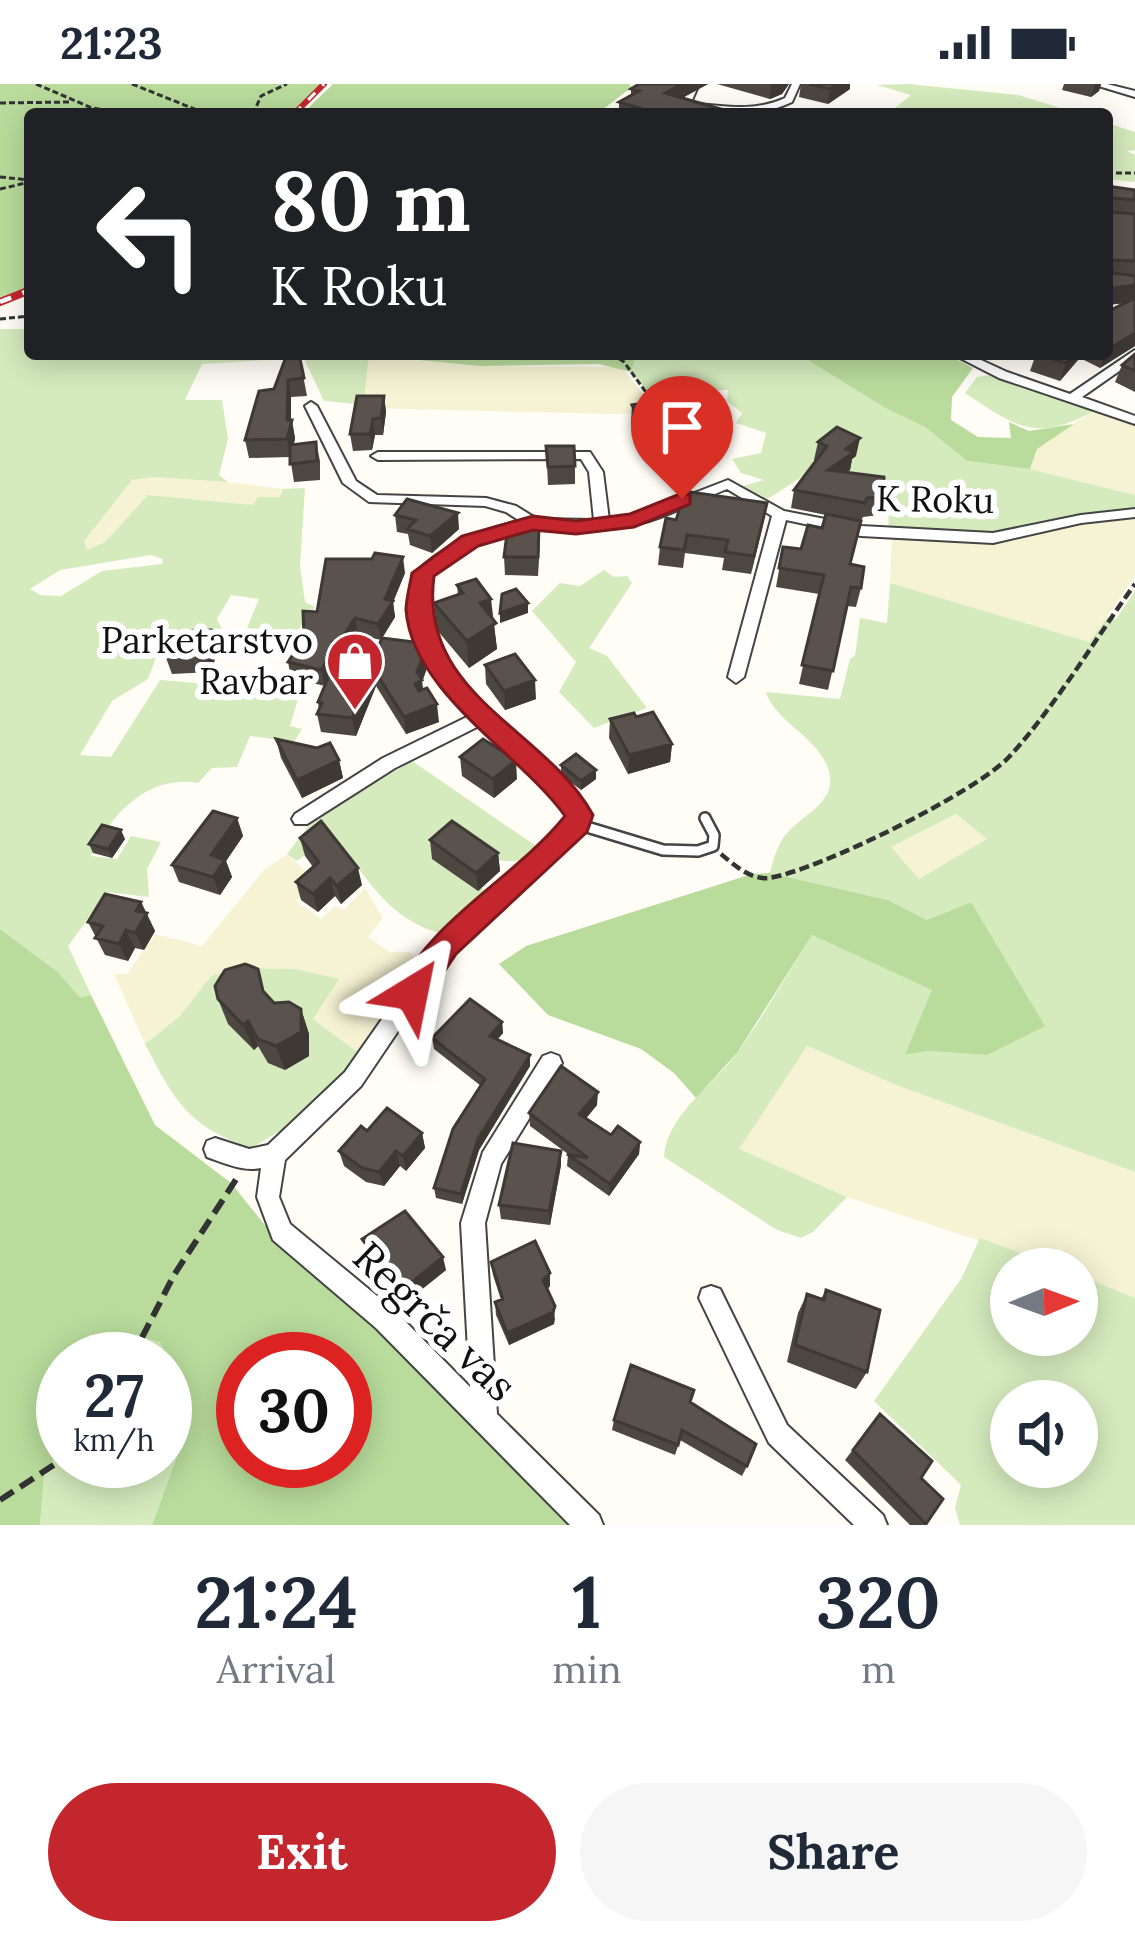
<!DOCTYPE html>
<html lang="en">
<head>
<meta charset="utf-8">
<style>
  :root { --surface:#fff; --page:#f6f6f7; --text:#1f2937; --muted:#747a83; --accent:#c4262e }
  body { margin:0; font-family:Lora,serif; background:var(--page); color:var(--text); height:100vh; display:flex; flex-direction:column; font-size:45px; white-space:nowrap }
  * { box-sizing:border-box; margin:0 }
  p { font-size:39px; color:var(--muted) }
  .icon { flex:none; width:66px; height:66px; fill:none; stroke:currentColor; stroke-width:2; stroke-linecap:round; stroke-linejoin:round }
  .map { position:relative; height:1441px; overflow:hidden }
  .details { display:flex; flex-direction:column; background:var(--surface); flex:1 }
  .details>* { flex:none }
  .hud { position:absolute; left:24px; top:24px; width:1089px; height:252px; border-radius:12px; box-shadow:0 6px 30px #0003; background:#202124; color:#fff; overflow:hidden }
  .needle { width:78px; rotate:89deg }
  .controls { position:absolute; left:990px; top:1164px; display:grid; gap:24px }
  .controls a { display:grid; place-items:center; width:108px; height:108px; border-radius:50%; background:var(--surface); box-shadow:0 6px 30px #0003; font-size:60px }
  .speed { position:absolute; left:36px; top:1248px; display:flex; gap:24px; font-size:60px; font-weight:700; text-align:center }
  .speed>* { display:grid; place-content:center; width:156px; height:156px; border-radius:50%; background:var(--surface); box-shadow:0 6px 30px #0003; line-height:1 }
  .speed small { font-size:30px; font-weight:400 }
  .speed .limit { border:18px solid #d22; background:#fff; color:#111 }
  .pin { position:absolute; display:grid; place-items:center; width:102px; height:102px; color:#fff; margin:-123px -51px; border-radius:50% 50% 50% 0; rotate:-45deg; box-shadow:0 0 12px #0007 }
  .pin .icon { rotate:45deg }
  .me { position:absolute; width:132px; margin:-66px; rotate:35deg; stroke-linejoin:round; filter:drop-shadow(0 0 9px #0008) }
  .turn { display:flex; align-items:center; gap:42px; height:252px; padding:0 48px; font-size:54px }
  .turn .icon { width:156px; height:156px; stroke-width:2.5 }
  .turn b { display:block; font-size:84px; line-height:102px }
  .eta { display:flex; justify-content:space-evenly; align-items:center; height:204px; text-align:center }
  .eta b { font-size:72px; font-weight:700; line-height:84px }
  .cta { display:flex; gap:24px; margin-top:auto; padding:24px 48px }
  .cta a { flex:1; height:138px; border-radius:72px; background:var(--accent); color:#fff; font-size:48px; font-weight:700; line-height:138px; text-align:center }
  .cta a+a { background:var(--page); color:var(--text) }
  .status { display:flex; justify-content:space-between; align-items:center; height:84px; padding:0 60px; background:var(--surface); direction:ltr }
  .status svg { height:33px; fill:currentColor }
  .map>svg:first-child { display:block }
  .farmland { fill:#f6f3d4 }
  .green { fill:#d5ebbd; fill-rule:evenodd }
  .forest { fill:#b9dc9c; fill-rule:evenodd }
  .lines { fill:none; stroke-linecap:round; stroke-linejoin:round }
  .service-casing { stroke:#444; stroke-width:14 }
  .minor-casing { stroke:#444; stroke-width:4 }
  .path-far2 { stroke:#333; stroke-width:3; stroke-dasharray:6 3; stroke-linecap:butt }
  .path-far1 { stroke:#333; stroke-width:4.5; stroke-dasharray:10 4.5; stroke-linecap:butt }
  .path { stroke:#333; stroke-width:6; stroke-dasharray:16 8; stroke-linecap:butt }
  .service { stroke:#fff; stroke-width:9 }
  .minor { fill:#fff; fill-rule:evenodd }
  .rail-far1-casing { stroke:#c4262e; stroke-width:6 }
  .rail-casing { stroke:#c4262e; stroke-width:8 }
  .rail-far1 { stroke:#fff; stroke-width:3; stroke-dasharray:10; stroke-linecap:butt }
  .rail { stroke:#fff; stroke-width:4.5; stroke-dasharray:12; stroke-linecap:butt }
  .wall { fill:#4d4742; fill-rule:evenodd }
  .shaded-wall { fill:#3f3936 }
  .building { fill:#5a524d; stroke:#3f3936; stroke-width:3 }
  .route { fill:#c4262e; stroke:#7f191e; stroke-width:3 }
  .labels { text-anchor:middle; stroke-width:12; stroke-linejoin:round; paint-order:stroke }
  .street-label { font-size:36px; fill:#111; stroke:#fff }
  .poi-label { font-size:36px; fill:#111; stroke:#fff; text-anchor:end }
  .near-street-label { font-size:42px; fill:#111; stroke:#fff }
</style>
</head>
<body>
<div class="status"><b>21:23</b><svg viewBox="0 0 49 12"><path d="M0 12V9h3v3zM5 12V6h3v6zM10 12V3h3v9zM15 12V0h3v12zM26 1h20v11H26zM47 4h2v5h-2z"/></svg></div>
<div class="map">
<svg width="1135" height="1441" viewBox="0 0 1135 1441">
  <rect width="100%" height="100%" fill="#fffdf5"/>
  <path class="farmland" d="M369,272l110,10 142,1 39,48 -296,-7z
    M1094,327l41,13v71l-105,-26 7,-20 10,-9z
    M153,393l75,5 55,7 -3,8 -27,8 -105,-10 -43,47 -18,9 -4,-10 49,-61z
    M1135,432v60l-46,66 -199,-59 2,-47 77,5z
    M957,730l31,26 -69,39 -29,-32z
    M287,770l28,26 -19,21 25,18 14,-13 9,4 21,-22 18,30 -15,19 22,15h19l12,10 -58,94 -50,-37 25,-40 -42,-10 -55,-1 -30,8 -31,40 -35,28 -31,-70h13l28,-40 47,12 62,-76z
    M806,962l90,39 239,87v126l-58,-24v-5h-13l-217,-72 -109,-47z"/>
  <path class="green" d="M908,0l110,11 62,19h-192l23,-19 -34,-10z
    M1107,39l28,9v18l-8,1 8,4v27l-28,-3z
    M0,245h30v25h258l-3,5 -83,5 -17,36h37l6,39 -9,36 9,7 -75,-5 -21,3 -48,61 3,9 18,-8 43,-47 105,10 5,-8h22l3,-8 22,-1 -5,78 5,36 10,5 -21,29 -47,-8 12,-29 -28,-4 -14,24 5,10 -6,9 -51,-4 -17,45 -36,22 -32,54 31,2 49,-77 140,12 -10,34 12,3 -8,13 -44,-6 -13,31 -25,1 -14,15c-50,-9 -87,31 -107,73l26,3 14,-23 30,6 -14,27 2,28 -41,-5 -40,54 23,49 -11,4 -22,-27 -58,-43zM151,471l12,4 -1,5 -60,7 -41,25 -21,-1 -10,-6 30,-19z
    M302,270l67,2 -5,45 -8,3 -32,-3z
    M637,270l67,5 2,-5h92l87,54 40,19 42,34 63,8 105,26v15l-156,25 -90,-5 -2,-36 -48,-10 -28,-13 -45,29 -23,-14 21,-6 -23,-7 -9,-14 29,-6 5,-20 -30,-10 6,-10 -15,-12 1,-11h-13l-10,10 -35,17 -39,-45z
    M989,291l105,36c-58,32 -78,16 -129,-18l12,-16z
    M604,486l10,7 13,-1 5,7 -43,65 18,8 40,52 -53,20 -35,-36 17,-30 -44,-51 28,-28 20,3z
    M890,499l199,59 18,-25 9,2 19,-28v581l-239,-87 -89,-39 -68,103 108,48 -34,35 -12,6 -24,-8 -113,-73c2,-43 54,-75 76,-108 26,-37 48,-76 72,-114l121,55 -27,65 22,-4 59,4 -16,-153 -44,18 -39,-20 -118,-27c3,-12 6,-25 14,-36 17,-24 60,-35 42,-74 -14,-28 -52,-44 -60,-71l74,7 10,-40 5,-3 5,-38 27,5zM956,730l31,25 -68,40 -28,-32z
    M412,677l127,87c-15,16 -23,14 -44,12l-29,22 16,5 3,6 -41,41c-56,-12 -77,-59 -113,-99l-34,26 -10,-7 27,-35z
    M241,884l55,1 43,10 -26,40 50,37 -78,72 -34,20c-64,-22 -76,-47 -106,-104l35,-28 31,-40z
    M980,1154l84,31h-53v66h66v-61l58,24v227h-175l-5,-17 6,-23 -87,-84 87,-122zM1077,1317v66h-66v-66z
    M137,1252l23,6 10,22 9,87 -27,74h-112l4,-49 19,-33v18h102v-102h-49z"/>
  <path class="forest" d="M0,0h320l-30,30h-260v172l-30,12z
    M333,0h296l3,3 -35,27h-295z
    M357,270h280l-6,18 -32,-8 -120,2z
    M798,270h148l27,14 -21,29 -1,23 27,17 33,1 -2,-16 20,9 45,-7 -37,25 -7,20 -63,-8 -42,-34 -40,-19z
    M770,789l118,27 39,20 44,-18 74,124 -58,29 -59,-4 -23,4 27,-65 -120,-55 -75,118 -41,45 -22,-25 -33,-24 -93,-34 -49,-51 27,-18 226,-72z
    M0,845l58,43 22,26 11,-3 64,130 76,58 51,63 37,23 256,256h-423l27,-74 -9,-87 -10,-22 -23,-6 -21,23h-53v84l-19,33 -4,49h-40zM243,1275h102v102h-102z"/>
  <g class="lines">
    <g class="service-casing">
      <path id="service" d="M577,740l86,26 35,1 15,-5 1,-11 -9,-17"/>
    </g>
    <g class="minor-casing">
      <path id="minor" d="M691,0h8l-13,30h-10z
        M792,0h8l-8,18c-29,14 -67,16 -97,5l5,-3c30,3 57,7 85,-6z
        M1092,0h15l28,7v6z
        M1135,266v10l-53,37 53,19v8l-136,-46 -47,-24h16l39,18 63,22z
        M311,318l6,4 39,75 21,14 109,3 30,8 21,13 57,1 -5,-48 -8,-13 -203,1 -7,-4 7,-4h212l13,20 6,48 31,-6 88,-34 56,31 77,15 132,7 88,-18 54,-6v8l-54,6 -88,20 -132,-7 -75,-16 -42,157 -8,6 -8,-6 44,-161 -45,-27c-34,13 -68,33 -104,38 -25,4 -50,0 -75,0 -45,1 -82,21 -118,48 -2,12 -6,25 -4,37 12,86 118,135 162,203l-2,9 -134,127 -91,135 -76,74 -6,37 11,27 104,86 76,77 -9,-164 22,-71 60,-96 8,-3 8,3 3,7 -3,7 -58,94 -16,59 12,191 102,101 4,10h-33l-194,-197 -103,-88 -16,-43 4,-29c-18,4 -37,-5 -54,-11l-3,-8 3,-8 8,-3 34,11 19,-4 77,-73 93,-133 131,-118 1,-5 -89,-91 -86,43 -88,56h-12l-3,-5 3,-5 88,-56 88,-43c-27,-28 -55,-62 -60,-102 -2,-13 2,-27 4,-40 28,-28 67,-44 105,-52l-14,-9 -21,-6 -116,-4 -26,-19 -38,-77z
        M711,1202l9,3 67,136 96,90 4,10h-33l-85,-82 -70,-145 3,-9z"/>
    </g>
    <path class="path-far2" d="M36,0l56,24 37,6
      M132,0l75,30
      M0,19l69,-1
      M253,30l8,-18 26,-12
      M1107,89h28
      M0,93l30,3
      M0,105l30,-7
      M0,235l30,-3
      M612,270l12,8 40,55"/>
    <path class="path-far1" d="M721,770c13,11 30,26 48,24 50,-8 206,-85 240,-121 46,-50 86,-118 126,-173"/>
    <path class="path" d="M131,1275l43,-84 63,-97
      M0,1416l63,-41"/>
    <use href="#service" class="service"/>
    <use href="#minor" class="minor"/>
    <g class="rail-far1-casing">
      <path id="rail-far1" d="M294,30l30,-30"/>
    </g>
    <g class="rail-casing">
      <path id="rail" d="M0,218l30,-12"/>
    </g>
    <use href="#rail-far1" class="rail-far1"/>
    <use href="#rail" class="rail"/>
  </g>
  <path class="wall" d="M639,0h69l-26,14 42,16h-105v-12l12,-7v-6z
    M717,0h72l-7,10 -12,5z
    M801,0h49v5l-22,15 -29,-7z
    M1064,0h37l-2,7 -8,6 -29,-7z
    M1107,102l28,4v95l-28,4z
    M1135,201v61l-35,22 -20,-10 -20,23 -30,-10 6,-17h71v-42l17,-9 -17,2v-16z
    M299,270l8,42 -16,1v23l4,18 -1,6 22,-2 4,19v19l-26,2 -4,-25 -41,1 -4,-18 29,-51z
    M1135,270v38l-20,-10 7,-17z
    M384,312l2,16 -3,23h-8l-3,15 -19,1 -3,-17z
    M632,321l26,32 -19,3 -8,-17z
    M818,358l38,14 -4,3 -2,11 -3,2 36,25 -4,18 -16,2 -2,4 -11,43 11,24 -5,19 -9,-1 -19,84 -29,-6 20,-90 -43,-7 7,-40 18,2 21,-21 4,-13 -35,-7 3,-18 22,-29 -2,-1z
    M546,362l29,20v18l-27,1z
    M663,362l27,14 -1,15 -19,3 -8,-17z
    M767,419l-16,71 -29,-4 2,-12 -39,-5 -2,15 -25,-3 2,-18 16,-27z
    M395,431l64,14 -27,24 -22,-8 -2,-11 -11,-2z
    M540,460l-2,32 -33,-1 -1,-18z
    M405,489l-12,29 2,15 -13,21 45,30 -5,14 1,7 16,33 -33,12 -30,-48 -20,50 -35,-4 -4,-18 2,-4 -1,-8 7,-16 -34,-8 -3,-16 16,-24 13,-26zM358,551l23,5 -10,25 -30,-5z
    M457,501l36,34 4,30 -28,19 -32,-38 -3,-27 24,-8z
    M217,565l-5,23 -40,2 -7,-19z
    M485,581l51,34 -31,11 -19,-26z
    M636,633l36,27 -2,18 -42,12 -19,-36 1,-19z
    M276,655l63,21 4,18 -41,20 -21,-40z
    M460,673l57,22 -23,19 -32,-22z
    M561,681l35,14 -15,11 -20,-15z
    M237,734l6,18 -17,25 6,16 -12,18 -41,-13 -7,-17z
    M300,754l62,47 -21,19 -6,-8 -17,16 -17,-12 -5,-18 17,-15 -8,-11z
    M125,755l-13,19 -19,-5 -4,-9z
    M430,756l68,13 2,18 -22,20 -46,-32z
    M141,818l14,29 -11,19 -9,-2 -7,13 -23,-6 -17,-33z
    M268,912l6,7 27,6 8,25v22l-24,14 -17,-7 -10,-17 -4,4 -26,-26 -10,-25z
    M502,938l1,11 -6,6 33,16v11l-51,84 -17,54 -26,-6 -2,-10 47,-102 -47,-37 -2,-11z
    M597,1021l-11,13 25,17 29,7 -1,12 -30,42 -42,-30 1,-12 -38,-28 -1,-13z
    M367,1047l55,2 3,15 -19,23 -6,-5 -16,20 -18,-4 -22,-16 -5,-15z
    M561,1067v14l-11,60 -49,-6 -2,-14z
    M362,1155l84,31 -40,32 -39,-49z
    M491,1178l59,11v13l-3,3 8,30 -1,5 -45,21 -13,-30 -1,-13 6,-2 -8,-25z
    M826,1206l41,82 -11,17 -69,-27 11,-49 9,-19 14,5z
    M690,1318l57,64 -5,10 -62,-36 -5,15 -63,-25 2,-10z
    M880,1330l41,64 22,21 -17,26h-16l-65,-65z"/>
  <path class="shaded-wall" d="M682,0h26l-44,24 1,-15z
    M771,0h18l-7,10 -12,5z
    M837,0h13v5l-22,15 2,-15z
    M1095,0h6l-2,7 -8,6z
    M1135,201v17l-28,3v-16z
    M1135,249v13l-35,22 7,-18z
    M1074,270h7l-21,27 6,-18z
    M288,296l3,17v26l1,-3 3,18 -4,19 -4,-18z
    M384,312l2,16 -3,23 -2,-17z
    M373,335l2,16 -3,15 -2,-16z
    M659,335l-1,18 -19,3 1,-19z
    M860,354l-4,18 -4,3 -2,11 -26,18 4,-18 18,-21z
    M690,376l-1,15 -19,3 1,-15z
    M767,419l-3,18 -13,53 3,-18z
    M458,429l1,16 -27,24 -2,-17z
    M403,473l2,16 -12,29 2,15 -14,23 -3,-16 7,-25z
    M491,515l6,50 -28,19 -2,-27 13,-38z
    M528,519v10l-28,10v-10z
    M355,534l3,17 -33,51 -4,-16z
    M211,546l6,19 -5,23 -6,-19z
    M425,566l2,18 -5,14 2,16 -9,-14 2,-12z
    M373,584l3,18 -20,50 -4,-18z
    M535,596l1,19 -31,11 -1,-19z
    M437,620l2,18 -33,12 -2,-17z
    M672,660l-2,18 -42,12 1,-19z
    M339,676l4,18 -41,20 -5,-18z
    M516,676l1,19 -23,19 -1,-19z
    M596,686v9l-15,11v-9z
    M237,734l6,18 -17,25 6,16 -12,18 -7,-18 -2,-22z
    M121,746l4,9 -13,19 -4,-9z
    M498,769l2,18 -22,20 -2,-18z
    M358,784l4,17 -21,19 -4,-18z
    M330,794l5,18 -17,16 -5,-18z
    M141,818l14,29 -11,19 -9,-17 1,-22z
    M126,846l9,18 -7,13 -9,-17z
    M301,925l8,25v22l-24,14 -9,-24z
    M248,937l10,25 -4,4 -11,-25z
    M502,938l1,11 -12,14 -1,-11z
    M530,971v11l-51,84 -17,54 -1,-10 17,-55z
    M598,1008l-1,13 -18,22v-13z
    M422,1049l3,15 -19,23 -3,-15z
    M640,1058l-1,12 -30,42 1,-12z
    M396,1067l4,15 -16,20 -5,-14z
    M561,1067v14l-11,60 -1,-14z
    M443,1173l3,13 -40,32 -4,-12z
    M550,1189v13l-6,7 -1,-13z
    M555,1222l-1,18 -45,21 -2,-12z"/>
  <path class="building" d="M639,0h43l-17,9 59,17 -8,4h-83l10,-5 -24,-7 20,-11 -8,-2z
    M809,0h29l-8,5z
    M1107,102l28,4v10l-25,-2 2,14 23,2v47l-25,-1 3,13 22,3v9l-28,4z
    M1135,214v35l-28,17v-38z
    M287,270h12l5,24 -16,2 -1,40h5l-5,19 -42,1 14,-49 15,-2z
    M1037,270h37l-8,9z
    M1135,270v17l-13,-6z
    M357,312h27l-3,22 -8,1 -3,15h-20z
    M652,318l7,17 -19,2 -8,-16z
    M837,343l23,11 -14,11 8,3 -26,18 56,7 -1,20 -16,1 -2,5 -71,-13 33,-44 -9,-4z
    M316,358l1,19 -27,3v-19z
    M682,359l8,17 -19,3 -8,-17z
    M546,362h28l1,20 -27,1z
    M690,408l77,11 -13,53 -29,-4 3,-12 -41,-5 -3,15 -24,-3 6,-29 10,2 8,-25z
    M407,415l51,14 -28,23 -23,-7 9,-9 -21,-5z
    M826,430l35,7 -11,43 14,3 -3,21 -10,-1 -18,84 -31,-6 22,-90 -45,-7 4,-21 18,2 7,-24 14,3z
    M508,441l31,1 -1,31h-34z
    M375,469l28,4 -18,42 8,2 -15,23 -23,-6 -34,52 -33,-8 16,-24 -1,-27 14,1 9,-53h46z
    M476,495l15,20 -11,4 16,20 -29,18 -33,-38 29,-10 -6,-8z
    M516,505l12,14 -28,10 2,-19z
    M211,546l-5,23 -41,2 6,-23z
    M382,554l39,5 4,7 -8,22 5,8 -7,4 4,7 8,-3 10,16 -33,13 -31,-49 -21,50 -35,-4 5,-11 -4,-1 18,-43 35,6z
    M515,570l20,26 -31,11 -19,-26z
    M653,628l19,32 -43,11 -19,-36 24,-6 2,4z
    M276,655l41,9 13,-5 9,17 -42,20z
    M483,655l33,21 -23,19 -33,-22z
    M576,670l20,16 -15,11 -20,-16z
    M213,727l24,7 -26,37 14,5 -12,17 -41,-12z
    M321,737l37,47 -21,18 -7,-8 -17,16 -17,-12 23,-20 -19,-24z
    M452,737l46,32 -22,20 -46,-33z
    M102,741l19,5 -13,19 -19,-5z
    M105,810l36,8 -5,9 11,2 -12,20 -9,-3 -7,14 -24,-6 8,-12 -15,-4z
    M245,880l13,5 5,22 11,12 15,-1 12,7v23l-25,14 -18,-7 -10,-18 -5,4 -25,-26 -3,-13 10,-16z
    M470,915l32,23 -12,14 40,19 -52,84 -17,55 -27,-6 19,-59 32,-50 -53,-41z
    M561,982l37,26 -19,22 32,21 7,-9 22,16 -30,42 -43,-30 21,4 -59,-45z
    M387,1024l35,25 -19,23 -7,-5 -17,21 -17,-4 -23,-17 22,-25 6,5z
    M513,1059l48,8 -12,60 -50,-6z
    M405,1127l38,46 -41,33 -40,-51z
    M535,1157l15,32 -7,7 12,26 -2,6 -46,21 -12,-31 8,-3 -12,-37z
    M826,1206l54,20 -13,62 -72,-27 12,-51 17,6z
    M631,1281l63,25 -4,12 66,42 -9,22 -65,-36 -4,15 -64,-25z
    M880,1330l52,47 -11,17 22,21 -17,25 -73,-74z"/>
  <path class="route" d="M682,409l8,2v9l-56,23 -58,7 -43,-4 -21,6 -34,10 -44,30c-16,120 111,152 159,239l-6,17 -131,122 -33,49 -11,4 -11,-4 -5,-10c37,-76 118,-114 169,-177 -43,-61 -153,-123 -159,-206 0,-11 4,-25 6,-37l50,-37 71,-20 43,5 54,-7z"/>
  <defs>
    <g id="shop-pin" transform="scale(3)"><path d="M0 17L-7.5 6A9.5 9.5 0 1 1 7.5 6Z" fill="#c4262e" stroke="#fff"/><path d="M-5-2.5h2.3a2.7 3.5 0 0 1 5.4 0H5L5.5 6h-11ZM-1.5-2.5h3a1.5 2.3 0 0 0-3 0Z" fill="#fff"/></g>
  </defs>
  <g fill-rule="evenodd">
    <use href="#shop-pin" x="355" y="577"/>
  </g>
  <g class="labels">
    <g class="street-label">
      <text transform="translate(935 415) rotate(1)" y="13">K Roku</text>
    </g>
    <g class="poi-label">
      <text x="313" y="569">Parketarstvo<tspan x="313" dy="41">Ravbar</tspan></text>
    </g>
    <g class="near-street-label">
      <text transform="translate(435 1237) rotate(44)" y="15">Regrča vas</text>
    </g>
  </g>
</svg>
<div class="controls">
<a><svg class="needle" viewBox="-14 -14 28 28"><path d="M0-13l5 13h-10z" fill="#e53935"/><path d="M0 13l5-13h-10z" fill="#747a83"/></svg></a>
<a><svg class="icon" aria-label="sound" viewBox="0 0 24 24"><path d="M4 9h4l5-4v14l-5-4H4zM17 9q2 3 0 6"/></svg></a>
</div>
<div class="speed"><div>27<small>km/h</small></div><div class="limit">30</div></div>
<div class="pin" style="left:682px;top:415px;background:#d93025"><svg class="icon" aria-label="arrive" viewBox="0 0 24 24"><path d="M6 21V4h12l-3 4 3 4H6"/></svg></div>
<svg class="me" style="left:412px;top:909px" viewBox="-20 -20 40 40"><path d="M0-17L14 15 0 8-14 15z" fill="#c4262e" stroke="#fff" stroke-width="4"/></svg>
<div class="hud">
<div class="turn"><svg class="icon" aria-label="left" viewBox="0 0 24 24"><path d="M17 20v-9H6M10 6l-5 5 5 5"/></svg><div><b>80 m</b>K Roku</div></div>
</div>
</div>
<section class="details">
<div class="eta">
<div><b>21:24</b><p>Arrival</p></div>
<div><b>1</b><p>min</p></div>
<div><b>320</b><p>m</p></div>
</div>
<div class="cta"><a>Exit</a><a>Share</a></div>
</section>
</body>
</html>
